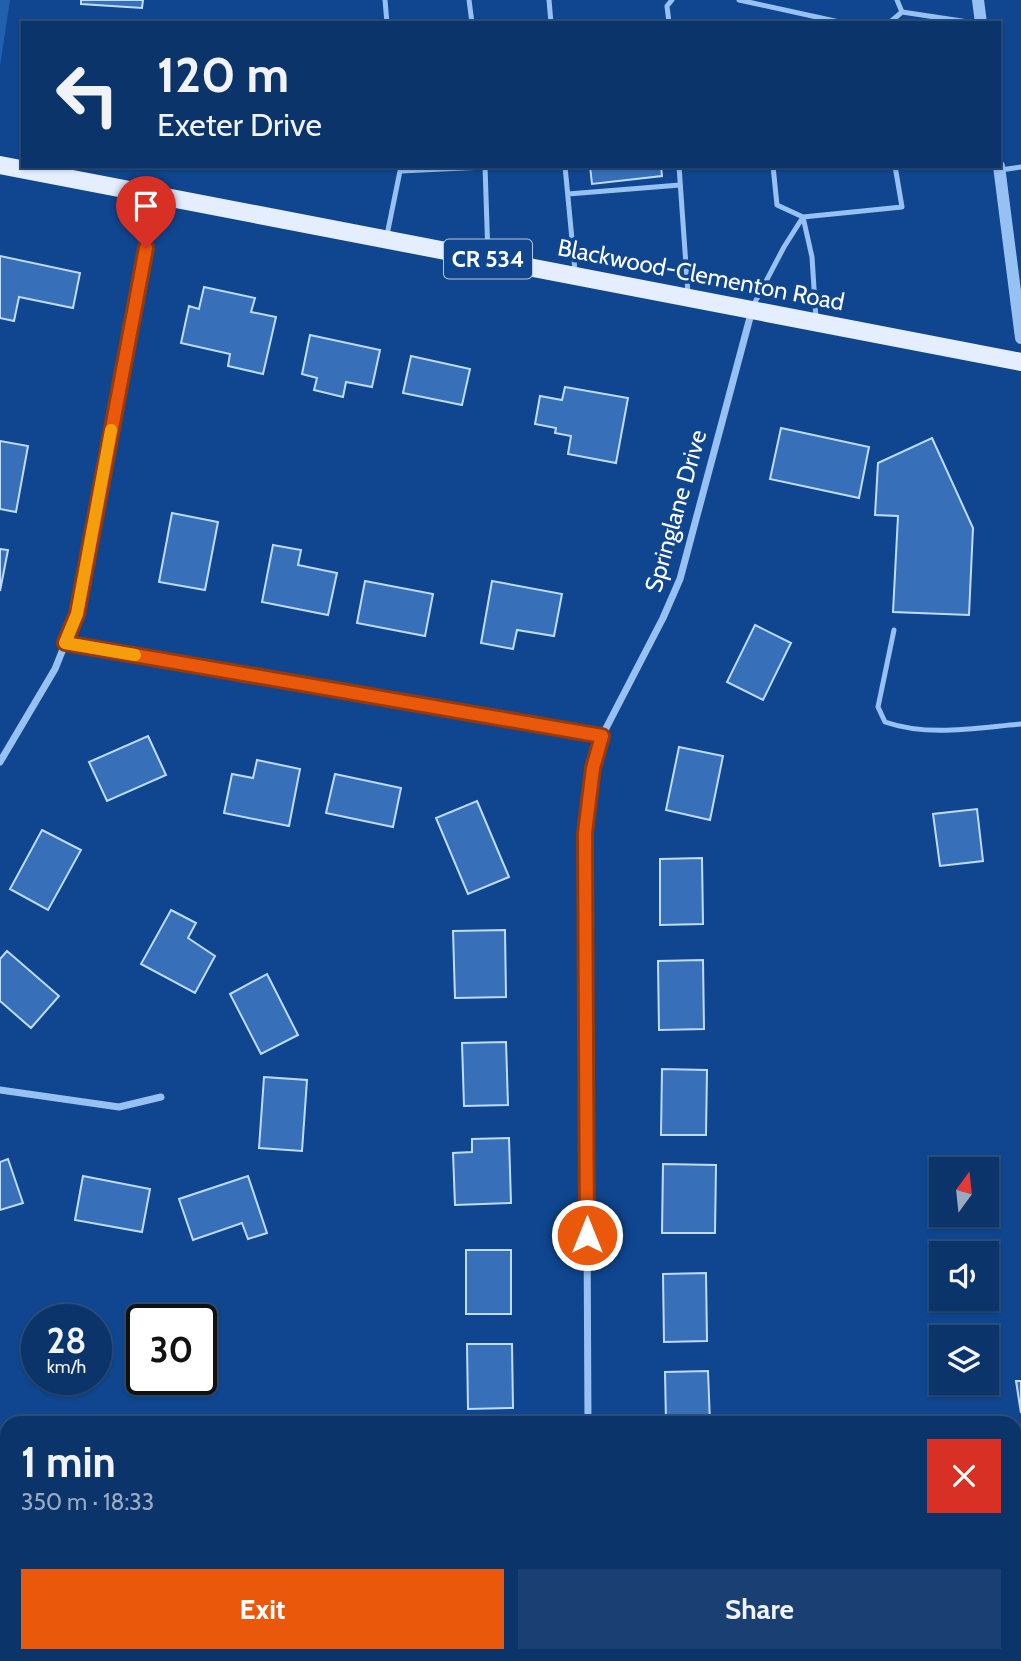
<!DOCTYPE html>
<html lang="en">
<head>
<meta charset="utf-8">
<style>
  :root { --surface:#0b346b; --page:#193f73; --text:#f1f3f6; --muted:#9aaac1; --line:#2b4f7e; --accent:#ea580c }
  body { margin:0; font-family:Cabin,sans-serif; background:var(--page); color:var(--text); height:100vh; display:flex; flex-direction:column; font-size:26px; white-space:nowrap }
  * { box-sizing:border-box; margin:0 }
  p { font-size:23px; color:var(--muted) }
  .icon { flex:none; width:38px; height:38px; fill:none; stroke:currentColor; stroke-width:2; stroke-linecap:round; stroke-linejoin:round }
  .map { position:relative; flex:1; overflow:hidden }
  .drawer { position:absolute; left:0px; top:1416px; width:1022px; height:247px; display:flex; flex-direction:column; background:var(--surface); border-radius:21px 21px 0 0; box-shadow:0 2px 5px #0004,0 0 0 2px var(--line) }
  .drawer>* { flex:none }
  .banner { position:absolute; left:21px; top:21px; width:980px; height:147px; border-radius:0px; box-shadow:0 2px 5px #0004,0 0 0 2px var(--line); background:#0b346b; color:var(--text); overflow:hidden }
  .needle { width:46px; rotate:15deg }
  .fabs { position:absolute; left:929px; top:1157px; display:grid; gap:14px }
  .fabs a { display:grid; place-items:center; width:70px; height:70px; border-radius:0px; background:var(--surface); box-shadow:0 2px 5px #0004,0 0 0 2px var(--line); font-size:35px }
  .speed { position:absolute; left:21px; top:1304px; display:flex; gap:14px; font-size:35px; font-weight:700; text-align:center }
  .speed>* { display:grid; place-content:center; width:91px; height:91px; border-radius:50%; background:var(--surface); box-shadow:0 2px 5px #0004,0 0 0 2px var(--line); line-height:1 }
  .speed small { font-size:18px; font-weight:400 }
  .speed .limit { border:4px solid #111; border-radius:10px; background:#fff; color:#111 }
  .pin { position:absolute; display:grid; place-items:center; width:60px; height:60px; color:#fff; margin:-72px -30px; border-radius:50% 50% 50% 0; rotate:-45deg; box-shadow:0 0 7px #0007 }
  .pin .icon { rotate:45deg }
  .me { position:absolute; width:77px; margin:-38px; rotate:0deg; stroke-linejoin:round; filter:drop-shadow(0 0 5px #0008) }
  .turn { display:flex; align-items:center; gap:24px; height:147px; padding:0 21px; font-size:32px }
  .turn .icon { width:91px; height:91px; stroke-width:2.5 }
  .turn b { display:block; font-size:49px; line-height:60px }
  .round { display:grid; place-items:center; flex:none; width:74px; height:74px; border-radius:0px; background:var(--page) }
  .overview { display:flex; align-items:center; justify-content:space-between; height:119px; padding:0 21px }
  h1 { font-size:42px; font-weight:800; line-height:52px }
  .primary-button { display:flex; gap:14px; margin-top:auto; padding:14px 21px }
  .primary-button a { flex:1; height:80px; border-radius:0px; background:var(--accent); color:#fff; font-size:28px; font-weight:800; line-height:80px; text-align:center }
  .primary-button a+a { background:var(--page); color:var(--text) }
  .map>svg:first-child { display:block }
  .green { fill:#2060af }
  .building { fill:#3770b9; stroke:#bfdbfe; stroke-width:2 }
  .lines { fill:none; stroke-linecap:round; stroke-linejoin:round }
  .service { stroke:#98c1f3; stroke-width:5 }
  .minor { stroke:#98c1f3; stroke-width:7 }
  .tertiary { stroke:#98c1f3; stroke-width:12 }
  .primary { stroke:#e4eeff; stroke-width:18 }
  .route-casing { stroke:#983908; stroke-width:18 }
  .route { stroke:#ea580c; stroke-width:12 }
  .slow { stroke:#f59e0b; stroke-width:12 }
  .labels { text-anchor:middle; stroke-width:7; stroke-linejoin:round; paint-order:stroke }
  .shield { fill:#0f468f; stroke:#b7c8dd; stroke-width:2 }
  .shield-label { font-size:23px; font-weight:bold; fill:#fff }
  .street-label { font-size:24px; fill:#fff; stroke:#0f468f }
</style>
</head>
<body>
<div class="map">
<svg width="1021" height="1661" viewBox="0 0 1021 1661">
  <rect width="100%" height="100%" fill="#0f468f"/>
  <path class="green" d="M0,0h10l-10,66z"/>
  <path class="building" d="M81,0h62l-1,8 -61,-4z
    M590,166h71l1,10 -70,8z
    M0,256l80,17 -7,35 -54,-11 -5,24 -14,-3z
    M204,287l51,11 -4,14 25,5 -13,57 -35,-8 2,-12 -49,-11 8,-37 10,3z
    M310,335l70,15 -8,37 -26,-5 -3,15 -29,-7 3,-12 -15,-4z
    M411,356l59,13 -8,36 -59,-12z
    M565,387l63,11 -12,65 -48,-9 3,-18 -16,-3 1,-5 -21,-4 5,-28 22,4z
    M781,428l88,19 -10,51 -89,-19z
    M932,438l41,90 -4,87 -76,-3 5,-96 -23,-1 3,-52z
    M0,441l28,5 -12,66 -16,-3z
    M172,513l46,9 -13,68 -46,-8z
    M273,545l28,5 -3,15 39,8 -9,42 -66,-13z
    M0,549l8,1 -8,41z
    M365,581l68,13 -8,42 -68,-13z
    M492,581l70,13 -8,42 -37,-6 -4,19 -32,-6z
    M755,625l36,18 -28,57 -36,-18z
    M148,736l18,39 -59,26 -18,-39z
    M679,747l44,9 -13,64 -44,-10z
    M257,760l43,9 -11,57 -65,-13 8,-39 21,4z
    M335,774l66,14 -8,39 -67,-14z
    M477,801l32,76 -41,17 -32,-76z
    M977,809l6,52 -43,5 -7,-52z
    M42,830l39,20 -33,60 -38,-21z
    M702,858l1,66 -43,1v-66z
    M171,910l25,13 -8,15 27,18 -20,37 -54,-29z
    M505,930l1,67 -51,1 -2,-67z
    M7,951l52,45 -28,32 -31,-27v-42z
    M703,960l1,69 -45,1 -1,-69z
    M267,974l31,61 -37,19 -31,-60z
    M506,1042l2,63 -44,1 -2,-63z
    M662,1069l45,1 -1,65h-45z
    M264,1077l43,3 -5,71 -43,-3z
    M509,1138l2,65 -56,2 -2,-52 19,-1v-13z
    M8,1159l15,44 -23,7v-48z
    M663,1164l53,1 -1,68h-53z
    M83,1176l67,13 -8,43 -67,-12z
    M248,1176l19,57 -19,6 -6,-16 -49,17 -14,-41z
    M466,1250h45v64h-45z
    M706,1273l1,68 -43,1 -1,-68z
    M467,1344h45l1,64 -45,1z
    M708,1371l2,52h-44l-1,-51z
    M1016,1381h5v32z
    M0,1494h7v44h-7z
    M1021,1650v11h-16l-1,-5h11v-5z
    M240,1656h45l5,5h-56z
    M458,1659h40v2h-40z"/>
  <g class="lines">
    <path class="service" d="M385,0l2,23
      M469,0l3,23
      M549,0l2,23
      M739,0l105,23
      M897,0l5,12
      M669,23l-2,-17 5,-6
      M889,23l13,-11 73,11
      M485,166l3,90
      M565,166l10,105
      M679,166l9,128
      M773,166l4,39 26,12 99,-10 -7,-41
      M918,166h6
      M1000,170l21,-3
      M401,171l84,-4
      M568,194l112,-9
      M803,217l9,40 4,62
      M387,235l14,-69
      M753,306l31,-59 19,-30
      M894,630l-16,77 7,15c43,15 91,6 136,2"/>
    <path class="minor" d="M65,643l537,93
      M0,762l55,-93 22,-55 78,-418
      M0,1090l119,17 42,-10
      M588,1423l-3,-590 8,-65 9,-32 61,-118 17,-39 72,-269
      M0,1609l7,-1
      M589,1656v5"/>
    <path class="tertiary" d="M978,0l3,23
      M999,166l22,172"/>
    <path class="primary" d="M0,165l1021,197"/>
  </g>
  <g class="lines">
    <g class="route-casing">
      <path id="route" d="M146,248l-69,366 -12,29 537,93 -9,32 -8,65 2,402"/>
    </g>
    <use href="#route" class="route"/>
    <path class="slow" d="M111,430l-34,184 -12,29 70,12"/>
  </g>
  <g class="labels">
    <rect class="shield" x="444" y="239.5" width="88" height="39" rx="5"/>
    <g class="shield-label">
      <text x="488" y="267">CR 534</text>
    </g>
    <g class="street-label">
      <text transform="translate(701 275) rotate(11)" y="8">Blackwood-Clementon Road</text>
      <text transform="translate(676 511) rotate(-74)" y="8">Springlane Drive</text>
    </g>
  </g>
</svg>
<div class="fabs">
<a><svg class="needle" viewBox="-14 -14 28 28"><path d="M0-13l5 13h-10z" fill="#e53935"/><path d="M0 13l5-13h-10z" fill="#9aaac1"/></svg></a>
<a><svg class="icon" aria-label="sound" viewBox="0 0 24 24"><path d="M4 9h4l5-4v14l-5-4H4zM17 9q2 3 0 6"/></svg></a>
<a><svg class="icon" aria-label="layers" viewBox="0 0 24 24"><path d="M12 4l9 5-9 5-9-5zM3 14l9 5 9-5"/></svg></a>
</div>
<div class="speed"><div>28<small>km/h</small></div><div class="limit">30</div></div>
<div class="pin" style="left:146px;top:248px;background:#d93025"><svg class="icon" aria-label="arrive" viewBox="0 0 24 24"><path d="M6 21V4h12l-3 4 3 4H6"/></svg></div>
<svg class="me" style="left:587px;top:1235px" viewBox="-20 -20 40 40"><circle r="17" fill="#ea580c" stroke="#fff" stroke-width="3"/><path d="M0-11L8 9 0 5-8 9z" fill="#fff"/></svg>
<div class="banner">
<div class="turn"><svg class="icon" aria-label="left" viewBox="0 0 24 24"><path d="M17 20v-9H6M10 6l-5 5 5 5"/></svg><div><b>120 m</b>Exeter Drive</div></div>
</div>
<section class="drawer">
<div class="overview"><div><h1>1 min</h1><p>350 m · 18:33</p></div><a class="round" style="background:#d93025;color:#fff"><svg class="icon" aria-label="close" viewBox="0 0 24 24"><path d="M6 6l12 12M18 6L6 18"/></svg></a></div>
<div class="primary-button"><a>Exit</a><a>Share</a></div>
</section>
</div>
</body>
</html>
